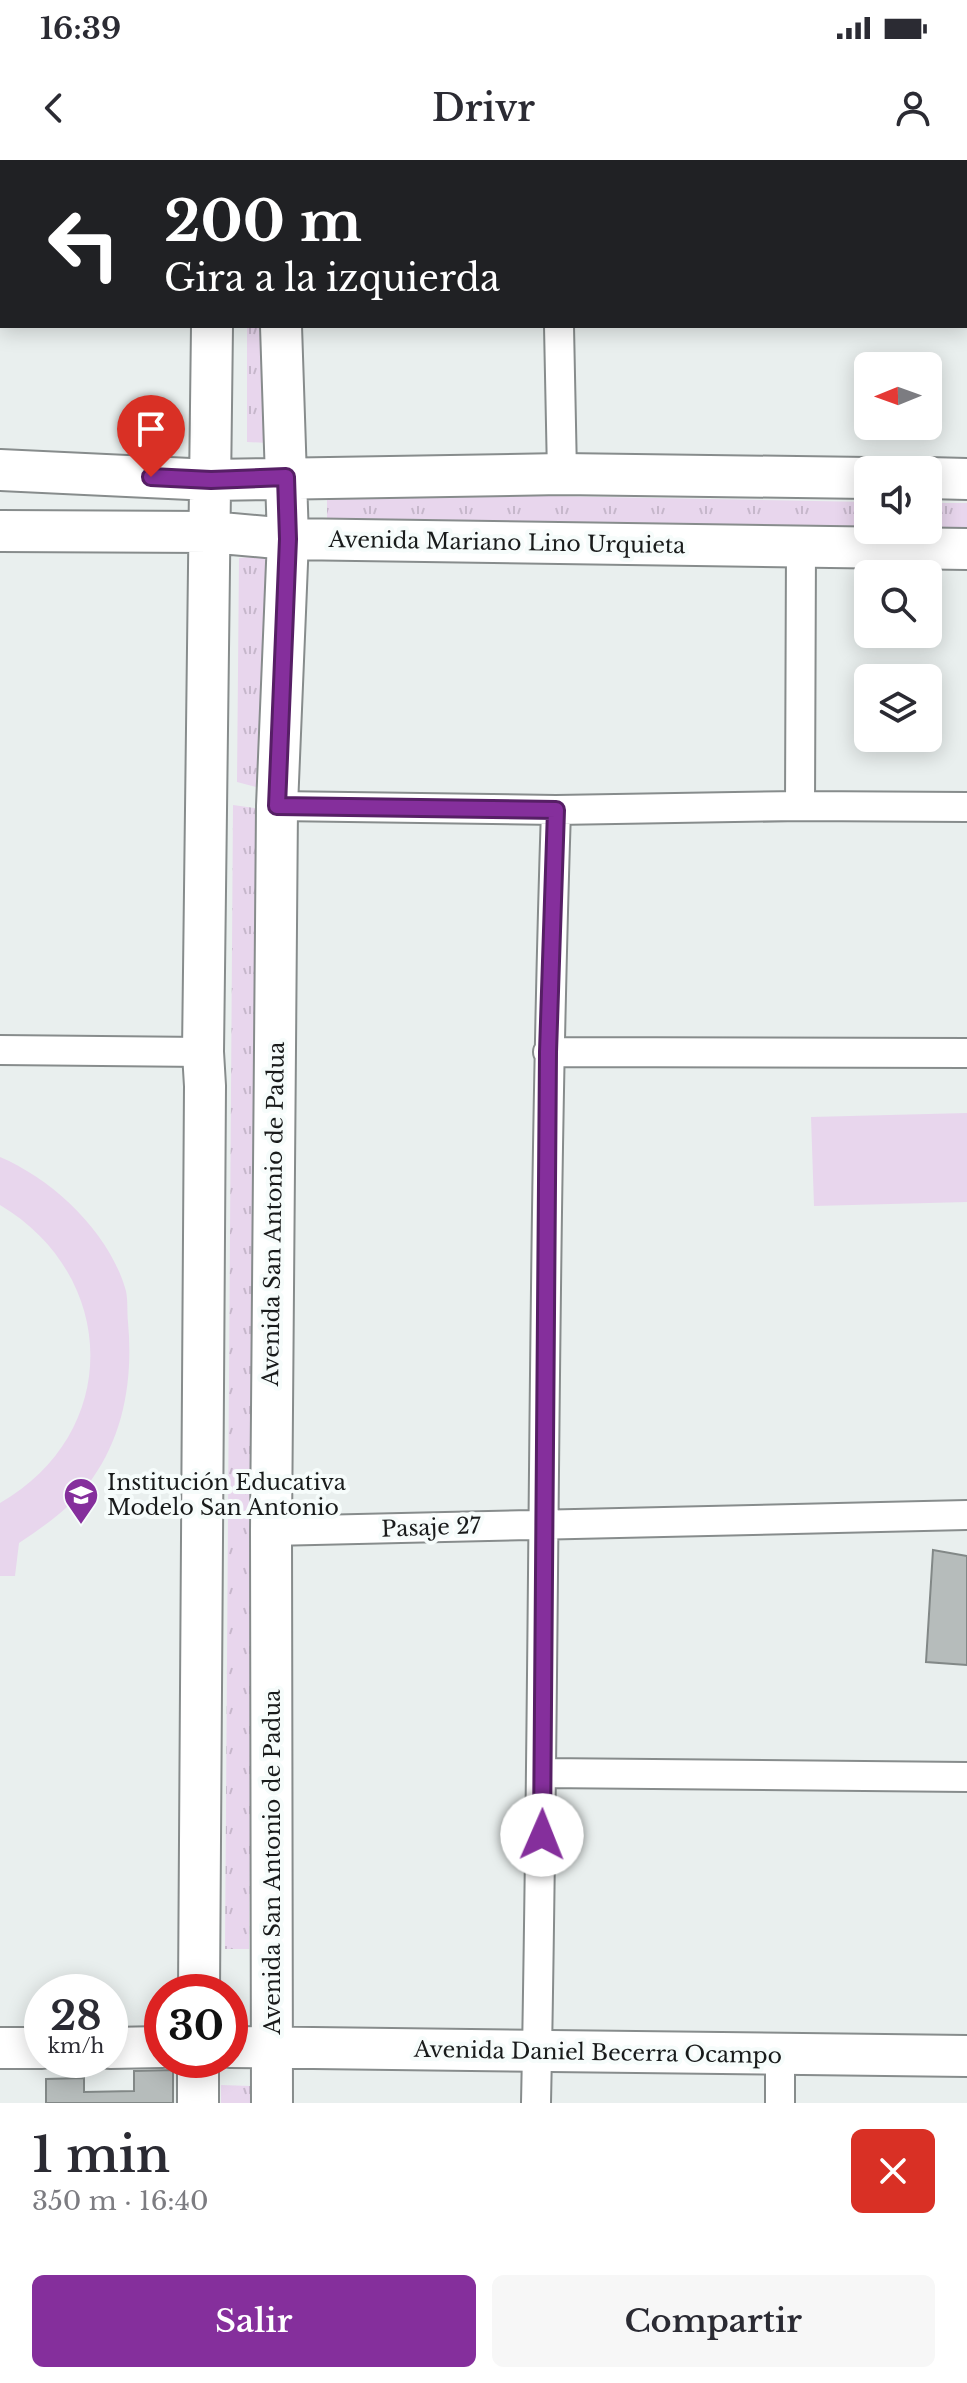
<!DOCTYPE html>
<html lang="es">
<head>
<meta charset="utf-8">
<style>
  :root { --surface:#fff; --page:#f7f7f7; --text:#2b2b33; --muted:#7c7c81; --accent:#852f9c }
  body { margin:0; font-family:"Libre Baskerville",serif; background:var(--page); color:var(--text); height:100vh; display:flex; flex-direction:column; font-size:30px; white-space:nowrap }
  * { box-sizing:border-box; margin:0 }
  p { font-size:26px; color:var(--muted) }
  .icon { flex:none; width:44px; height:44px; fill:none; stroke:currentColor; stroke-width:2; stroke-linecap:round; stroke-linejoin:round }
  .map { position:relative; height:1943px; overflow:hidden }
  .sheet { display:flex; flex-direction:column; background:var(--surface); flex:1 }
  .sheet>* { flex:none }
  .banner { position:absolute; left:0px; top:0px; width:968px; height:168px; box-shadow:0 4px 20px #0003; background:#202124; color:#fff; overflow:hidden }
  .needle { width:52px; rotate:269deg }
  .fabs { position:absolute; left:854px; top:192px; display:grid; gap:16px }
  .fabs a { display:grid; place-items:center; width:88px; height:88px; border-radius:12px; background:var(--surface); box-shadow:0 4px 20px #0003; font-size:40px }
  .speed { position:absolute; left:24px; top:1814px; display:flex; gap:16px; font-size:40px; font-weight:700; text-align:center }
  .speed>* { display:grid; place-content:center; width:104px; height:104px; border-radius:50%; background:var(--surface); box-shadow:0 4px 20px #0003; line-height:1 }
  .speed small { font-size:20px; font-weight:400 }
  .speed .limit { border:12px solid #d22; background:#fff; color:#111 }
  .pin { position:absolute; display:grid; place-items:center; width:68px; height:68px; color:#fff; margin:-82px -34px; border-radius:50% 50% 50% 0; rotate:-45deg; box-shadow:0 0 8px #0007 }
  .pin .icon { rotate:45deg }
  .me { position:absolute; width:88px; margin:-44px; rotate:1deg; stroke-linejoin:round; filter:drop-shadow(0 0 6px #0008) }
  .turn { display:flex; align-items:center; gap:28px; height:168px; padding:0 32px; font-size:36px }
  .turn .icon { width:104px; height:104px; stroke-width:2.5 }
  .turn b { display:block; font-size:56px; line-height:68px }
  .round { display:grid; place-items:center; flex:none; width:84px; height:84px; border-radius:12px; background:var(--page) }
  .summary { display:flex; align-items:center; justify-content:space-between; height:136px; padding:0 32px }
  h1 { font-size:48px; font-weight:600; line-height:60px }
  .primary-button { display:flex; gap:16px; margin-top:auto; padding:16px 32px }
  .primary-button a { flex:1; height:92px; border-radius:12px; background:var(--accent); color:#fff; font-size:32px; font-weight:600; line-height:92px; text-align:center }
  .primary-button a+a { background:var(--page); color:var(--text) }
  .status { display:flex; justify-content:space-between; align-items:center; height:56px; padding:0 40px; background:var(--surface); direction:ltr }
  .status svg { height:22px; fill:currentColor }
  header { display:flex; justify-content:space-between; align-items:center; height:104px; padding:0 32px; background:var(--surface); font-size:36px; font-weight:600 }
  .map>svg:first-child { display:block }
  .grass { fill:url(#grass-tufts) }
  .pitch { fill:#e8d6ed }
  .building { fill:#b6bcbb; stroke:#828887; stroke-width:2 }
  .lines { fill:none; stroke-linecap:round; stroke-linejoin:round }
  .street-casing { stroke:#878c8c; stroke-width:32 }
  .secondary-casing { stroke:#878c8c; stroke-width:44 }
  .street { stroke:#fff; stroke-width:28 }
  .secondary { stroke:#fff; stroke-width:40 }
  .route-casing { stroke:#561f65; stroke-width:20 }
  .route { stroke:#852f9c; stroke-width:14 }
  .labels { text-anchor:middle; stroke-width:8; stroke-linejoin:round; paint-order:stroke }
  .street-label { font-size:22px; fill:#191b1b; stroke:#f6fcfb }
  .poi-label { font-size:22px; fill:#191b1b; stroke:#f6fcfb; text-anchor:start }
</style>
</head>
<body>
<div class="status"><b>16:39</b><svg viewBox="0 0 49 12"><path d="M0 12V9h3v3zM5 12V6h3v6zM10 12V3h3v9zM15 12V0h3v12zM26 1h20v11H26zM47 4h2v5h-2z"/></svg></div>
<header><svg class="icon" aria-label="back" viewBox="0 0 24 24"><path d="M15 5l-7 7 7 7"/></svg>Drivr<svg class="icon" aria-label="person" viewBox="0 0 24 24"><circle cx="12" cy="8" r="4"/><path d="M4 21q1-7 8-7t8 7"/></svg></header>
<div class="map">
<svg width="967" height="1943" viewBox="0 0 967 1943">
  <defs>
    <pattern id="grass-tufts" width="24" height="20" patternUnits="userSpaceOnUse" patternTransform="scale(2)"><rect width="24" height="20" fill="#e8d6ed"/><path d="M3 7l-1-3M5 7V3M7 7l1-3M15 17l-1-3M17 17v-4M19 17l1-3" fill="none" stroke="#c6b7cb"/></pattern>
  </defs>
  <rect width="100%" height="100%" fill="#e9efee"/>
  <path class="grass" d="M247,166h21l1,117 -22,-1z
    M327,332l541,10v25l-541,-7z
    M928,343h39v25h-39z
    M271,395l-11,233 -23,-6 2,-224z
    M233,645l28,4 -12,1140h-24z
    M221,1925l29,1v17h-29z"/>
  <path class="pitch" d="M967,953v89l-153,4 -3,-89z
    M0,997c54,23 110,76 126,134 2,10 1,21 2,31 5,54 -3,111 -36,157 -19,27 -46,46 -73,64l-4,33h-15v-73c122,-70 119,-227 0,-298z"/>
  <path class="building" d="M933,1390l34,6v109l-41,-3z
    M173,1910v33h-127v-24l38,-1v14l50,-1v-20z"/>
  <g class="lines">
    <g class="street-casing">
      <path id="street" d="M557,2v-2
        M966,62h1
        M559,166l3,148
        M277,646l279,4 244,-4 167,1
        M800,646l1,-259
        M0,890l203,2
        M548,892l419,1
        M271,1371l696,-16
        M543,1613l424,4
        M536,1943c9,-431 6,-862 20,-1293
        M780,1943v-49"/>
    </g>
    <g class="secondary-casing">
      <path id="secondary" d="M212,2v-2
        M276,2v-2
        M0,310l211,10 351,-6 306,4
        M928,318l39,1
        M0,371l210,1 78,7 679,10
        M199,1832l6,-906 -2,-34 9,-726
        M230,1887l737,9
        M0,1888h42
        M110,1888l52,-1
        M198,1943v-43
        M272,1943l-1,-572 6,-725 11,-267 -7,-213"/>
    </g>
    <use href="#street" class="street"/>
    <use href="#secondary" class="secondary"/>
  </g>
  <g class="lines">
    <g class="route-casing">
      <path id="route" d="M151,317l60,3 75,-3 2,62 -11,267 279,4 -8,242 -6,783"/>
    </g>
    <use href="#route" class="route"/>
  </g>
  <defs>
    <g id="school-pin" transform="scale(1.8)"><path d="M0 17L-7.5 6A9.5 9.5 0 1 1 7.5 6Z" fill="#852f9c" stroke="#f6fcfb"/><path d="M0-5L7-2L0 1L-7-2ZM-4 1L0 2.5L4 1V4Q0 6-4 4Z" fill="#fff"/></g>
  </defs>
  <g fill-rule="evenodd">
    <use href="#school-pin" x="81" y="1335"/>
  </g>
  <g class="labels">
    <g class="street-label">
      <text transform="translate(507 382) rotate(1)" y="8">Avenida Mariano Lino Urquieta</text>
      <text transform="translate(273 1054) rotate(-89)" y="8">Avenida San Antonio de Padua</text>
      <text transform="translate(431 1367) rotate(-2)" y="8">Pasaje 27</text>
      <text transform="translate(272 1702) rotate(-90)" y="8">Avenida San Antonio de Padua</text>
      <text transform="translate(598 1892) rotate(1)" y="8">Avenida Daniel Becerra Ocampo</text>
    </g>
    <g class="poi-label">
      <text x="107" y="1330">Institución Educativa<tspan x="107" dy="25">Modelo San Antonio</tspan></text>
    </g>
  </g>
</svg>
<div class="fabs">
<a><svg class="needle" viewBox="-14 -14 28 28"><path d="M0-13l5 13h-10z" fill="#e53935"/><path d="M0 13l5-13h-10z" fill="#7c7c81"/></svg></a>
<a><svg class="icon" aria-label="sound" viewBox="0 0 24 24"><path d="M4 9h4l5-4v14l-5-4H4zM17 9q2 3 0 6"/></svg></a>
<a><svg class="icon" aria-label="search" viewBox="0 0 24 24"><circle cx="10" cy="10" r="6"/><path d="M15 15l6 6"/></svg></a>
<a><svg class="icon" aria-label="layers" viewBox="0 0 24 24"><path d="M12 4l9 5-9 5-9-5zM3 14l9 5 9-5"/></svg></a>
</div>
<div class="speed"><div>28<small>km/h</small></div><div class="limit">30</div></div>
<div class="pin" style="left:151px;top:317px;background:#d93025"><svg class="icon" aria-label="arrive" viewBox="0 0 24 24"><path d="M6 21V4h12l-3 4 3 4H6"/></svg></div>
<svg class="me" style="left:542px;top:1675px" viewBox="-20 -20 40 40"><circle r="19" fill="#fff"/><path d="M0-13L10 11 0 6-10 11z" fill="#852f9c"/></svg>
<div class="banner">
<div class="turn"><svg class="icon" aria-label="left" viewBox="0 0 24 24"><path d="M17 20v-9H6M10 6l-5 5 5 5"/></svg><div><b>200 m</b>Gira a la izquierda</div></div>
</div>
</div>
<section class="sheet">
<div class="summary"><div><h1>1 min</h1><p>350 m · 16:40</p></div><a class="round" style="background:#d93025;color:#fff"><svg class="icon" aria-label="close" viewBox="0 0 24 24"><path d="M6 6l12 12M18 6L6 18"/></svg></a></div>
<div class="primary-button"><a>Salir</a><a>Compartir</a></div>
</section>
</body>
</html>
